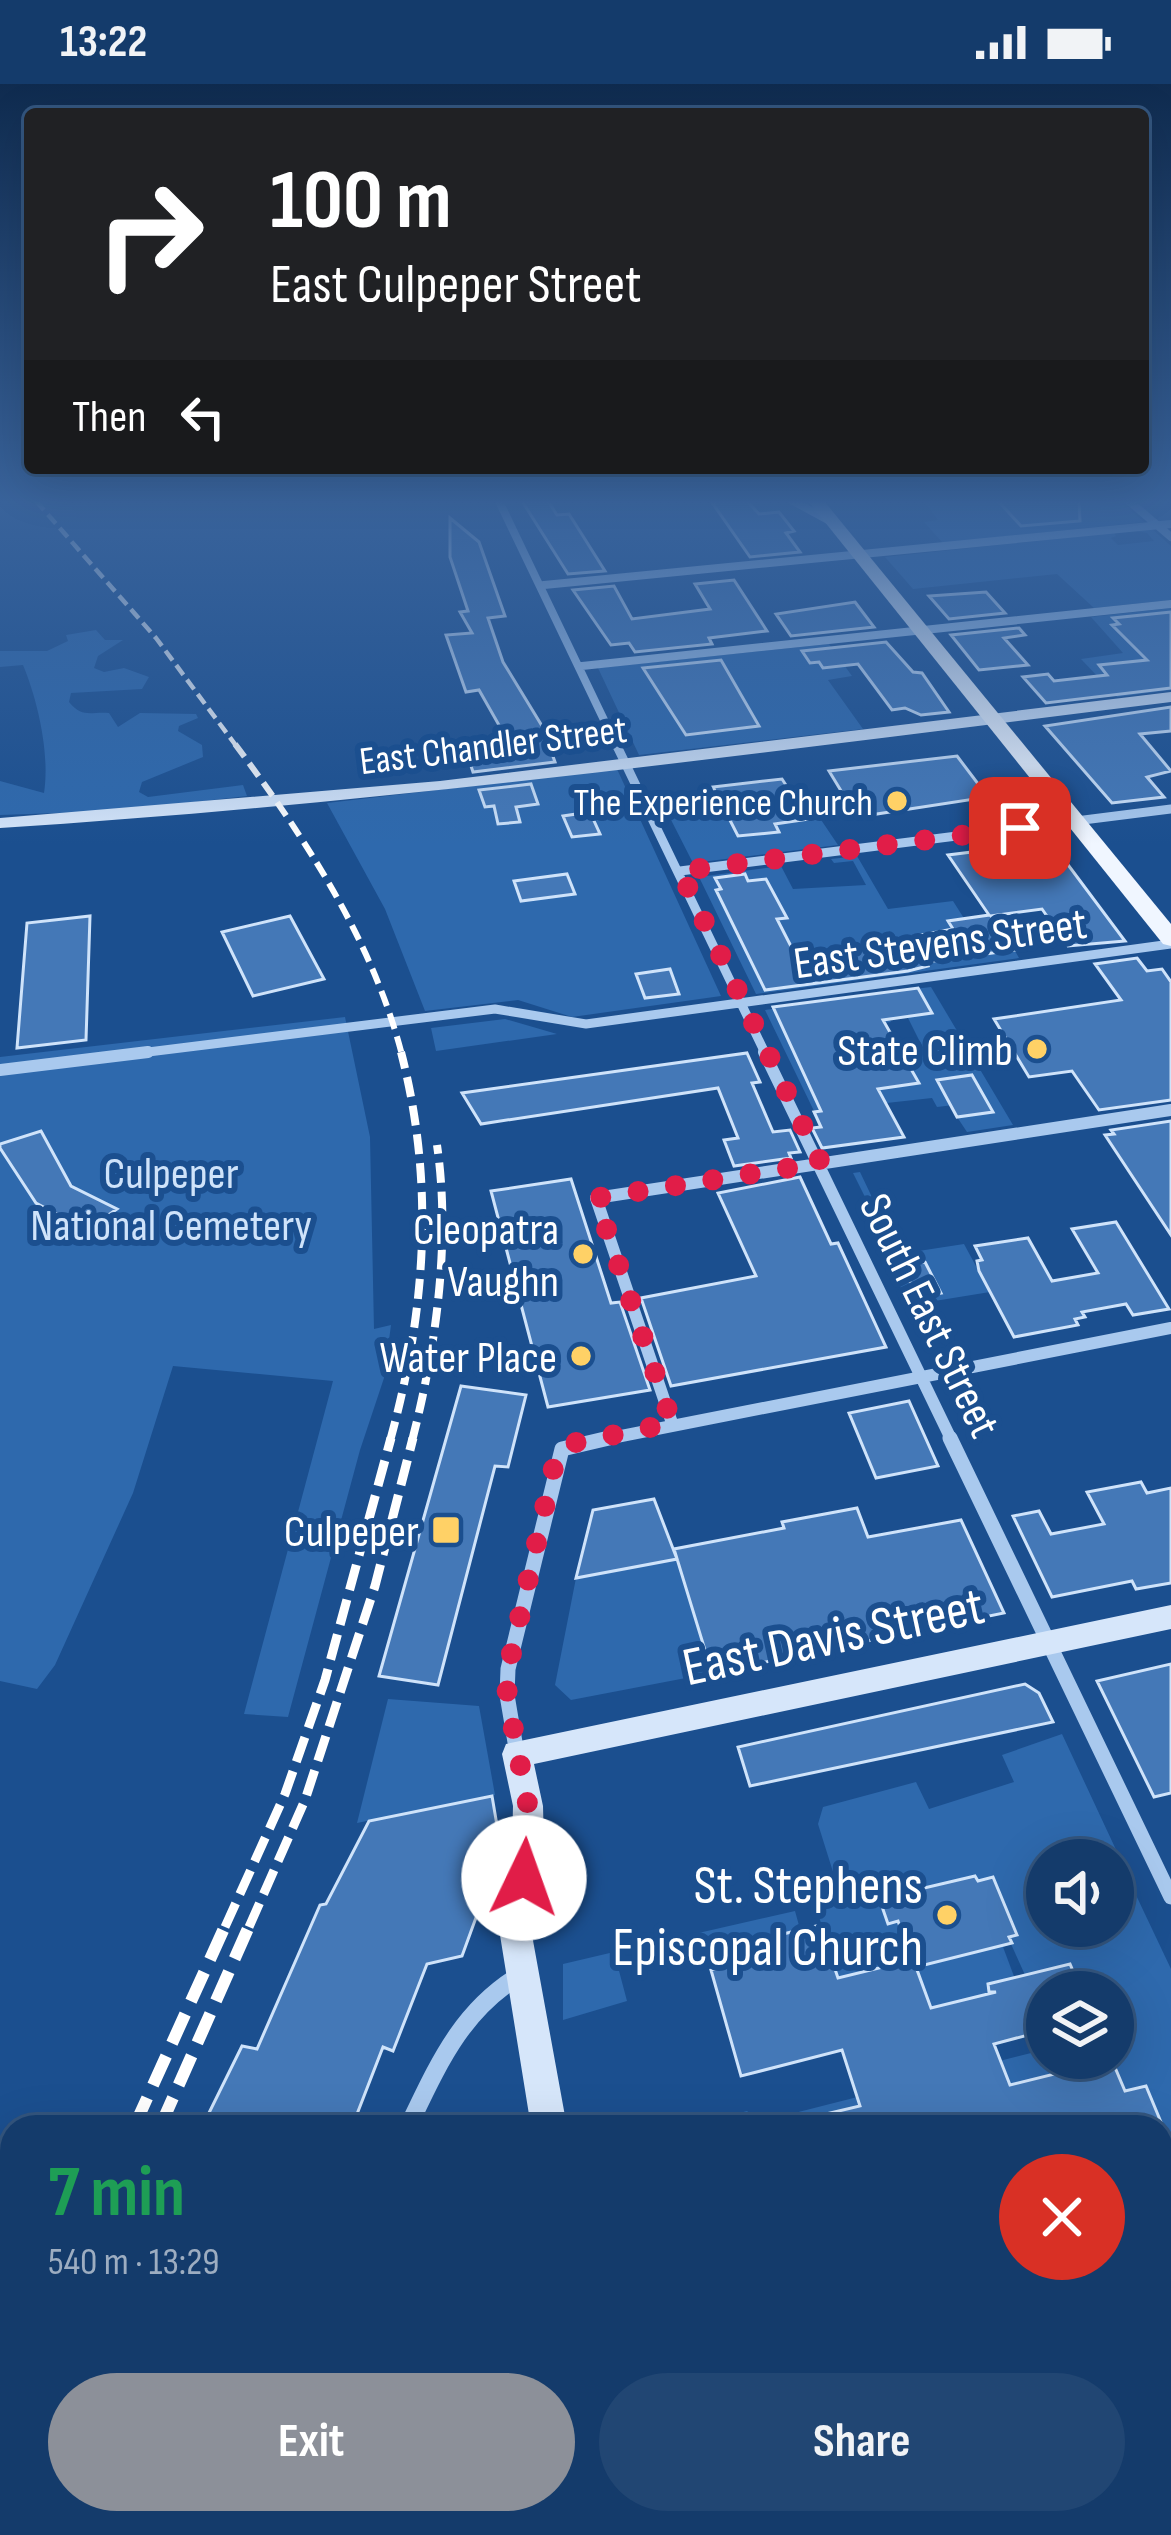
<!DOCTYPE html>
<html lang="en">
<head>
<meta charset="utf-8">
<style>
  :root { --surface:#143b6b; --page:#214673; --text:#f1f3f6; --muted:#9dadc1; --line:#33557e; --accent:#8c9099 }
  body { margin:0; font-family:"Sofia Sans Condensed",sans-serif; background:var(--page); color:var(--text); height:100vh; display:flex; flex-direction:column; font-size:45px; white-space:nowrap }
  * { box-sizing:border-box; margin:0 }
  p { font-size:39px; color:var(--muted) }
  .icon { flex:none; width:66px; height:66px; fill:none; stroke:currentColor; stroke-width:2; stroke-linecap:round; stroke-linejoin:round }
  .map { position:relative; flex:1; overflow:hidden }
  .side { position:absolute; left:0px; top:2031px; width:1173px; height:420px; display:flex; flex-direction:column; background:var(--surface); border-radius:36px 36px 0 0; box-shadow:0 12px 48px #0002,0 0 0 3px var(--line) }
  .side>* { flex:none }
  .guide { position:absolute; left:24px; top:24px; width:1125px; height:366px; border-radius:12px; box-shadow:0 12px 48px #0002,0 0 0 3px var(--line); background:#202124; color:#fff; overflow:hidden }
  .controls { position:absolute; left:1026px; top:1755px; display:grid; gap:24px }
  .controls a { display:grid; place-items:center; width:108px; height:108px; border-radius:50%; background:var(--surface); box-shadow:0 12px 48px #0002,0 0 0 3px var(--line); font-size:60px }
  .pin { position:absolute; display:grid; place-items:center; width:102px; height:102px; color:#fff; margin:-51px; border-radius:24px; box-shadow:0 6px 18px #0006 }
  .me { position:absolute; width:132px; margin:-66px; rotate:3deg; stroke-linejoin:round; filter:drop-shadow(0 0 9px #0008) }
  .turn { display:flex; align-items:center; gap:42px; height:252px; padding:0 48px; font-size:54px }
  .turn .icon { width:156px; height:156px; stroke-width:2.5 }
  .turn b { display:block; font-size:84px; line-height:102px }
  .then { display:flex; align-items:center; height:114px; padding:0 48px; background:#0003; gap:24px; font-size:45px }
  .round { display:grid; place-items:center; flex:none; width:126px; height:126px; border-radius:63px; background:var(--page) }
  .overview { display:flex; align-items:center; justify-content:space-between; height:204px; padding:0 48px }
  h1 { font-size:72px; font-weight:700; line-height:90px; color:#1e9e55 }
  .primary-button { display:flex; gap:24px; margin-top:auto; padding:24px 48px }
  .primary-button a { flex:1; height:138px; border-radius:72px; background:var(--accent); color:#fff; font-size:48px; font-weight:700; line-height:138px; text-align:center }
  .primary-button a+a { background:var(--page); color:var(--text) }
  .status { display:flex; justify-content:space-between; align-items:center; height:84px; padding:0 60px; background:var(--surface); direction:ltr }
  .status svg { height:33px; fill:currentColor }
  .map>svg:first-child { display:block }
  .green { fill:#2e69ad; fill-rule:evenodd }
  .building { fill:#4478b7; stroke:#cfe3fa; stroke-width:3 }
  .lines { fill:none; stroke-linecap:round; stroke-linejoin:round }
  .street-far4 { stroke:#a9c9ee; stroke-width:8 }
  .street-far3 { stroke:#a9c9ee; stroke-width:9 }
  .street-far2 { stroke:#a9c9ee; stroke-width:12 }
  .street-far1 { stroke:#a9c9ee; stroke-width:15 }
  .street { stroke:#a9c9ee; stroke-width:18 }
  .secondary { fill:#d6e6fa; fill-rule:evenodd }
  .primary { fill:#f0f6ff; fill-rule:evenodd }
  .rail-far4 { stroke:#fff; stroke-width:4.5; stroke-dasharray:12 6; stroke-linecap:butt }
  .rail-far3 { stroke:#fff; stroke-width:6; stroke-dasharray:16 8; stroke-linecap:butt }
  .rail-far2 { stroke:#fff; stroke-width:8; stroke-dasharray:20 9; stroke-linecap:butt }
  .rail-far1 { stroke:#fff; stroke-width:9; stroke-dasharray:26 10; stroke-linecap:butt }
  .rail { stroke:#fff; stroke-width:12; stroke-dasharray:32 14; stroke-linecap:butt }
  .route { stroke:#e11d48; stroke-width:21; stroke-dasharray:0 37.8 }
  .poi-dot { fill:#ffd166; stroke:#1b4f8f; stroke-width:4.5 }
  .labels { text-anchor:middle; stroke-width:12; stroke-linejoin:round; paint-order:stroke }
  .far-street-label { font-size:39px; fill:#fff; stroke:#1b4f8f }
  .far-poi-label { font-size:39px; fill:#fff; stroke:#1b4f8f; text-anchor:end }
  .street-label { font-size:45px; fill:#fff; stroke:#1b4f8f }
  .poi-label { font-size:45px; fill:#fff; stroke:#1b4f8f; text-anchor:end }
  .park-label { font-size:45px; fill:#cfe3fa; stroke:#1b4f8f }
  .near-street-label { font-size:54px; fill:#fff; stroke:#1b4f8f }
  .near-poi-label { font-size:54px; fill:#fff; stroke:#1b4f8f; text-anchor:end }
</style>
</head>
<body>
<div class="status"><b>13:22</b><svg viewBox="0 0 49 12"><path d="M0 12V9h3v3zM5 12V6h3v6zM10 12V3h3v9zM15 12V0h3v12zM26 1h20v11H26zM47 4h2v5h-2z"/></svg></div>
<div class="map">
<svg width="1171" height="2451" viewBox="0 0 1171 2451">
  <rect width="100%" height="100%" fill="#1b4f8f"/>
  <path class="green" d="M924,417h196l24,21 -201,21 -19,-21 14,-2z
    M1152,445l19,17v54l-77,8 -37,-34 -144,15 -28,-32 229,-24 2,3 -5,2 7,7 36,-4 -7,-8 -11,-2z
    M1171,524v82l-54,7 -36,-38 42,-6 -32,-36z
    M96,546l9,10h18l-25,16 -4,12 10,4 20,-4 25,9 -7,12 -71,4 -2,9c14,17 23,9 40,11l9,14 22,-14 56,1 2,4 -19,8 -1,5 24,14 1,12 -61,25 -3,10 9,5 95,-12 4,11 -130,15 -117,4v-34l44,12c6,-39 -6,-92 -21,-128l-23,2v-16h47l21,-10 -2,-6z
    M829,560l23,32 -24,4 35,49 -224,26 -41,-87z
    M617,685l104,227 -149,21 -54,-17 -93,11 -40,-102 -58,-106z
    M805,712l33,49 -145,18 -26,-51z
    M857,772l31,53 65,-8 33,52 28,-4 5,9 -263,36 -57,-117 82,-11 12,23 73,-4 -13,-24 -19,2 -3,-4z
    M931,903l82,138 -46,7 -10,-15 36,-6 -11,-18 -14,2 3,8 -34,4 -5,-9 -118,13 -49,-101 80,-12 37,7 9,17 -21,3 30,27 23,-4 -16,-32 25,-4 -10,-15 -32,-5z
    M345,933l25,120 4,192 17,-4 -7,53 -24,72 -72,267 -44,-3 89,-333 -160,-15 -40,127 -78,172 -18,24 -37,-8v-624z
    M505,935l52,15 -121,17 -5,-23z
    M860,1088l39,82 65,-10 26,48 -80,13 -23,-43 6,-9 -40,-80z
    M677,1475l35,114 -141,27 -16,-15 21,-107z
    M388,1615l91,7 16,89 -138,28z
    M1062,1650l56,120 -4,6 9,24 12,9 36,76v294h-10v-126l5,-2 -20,-49 -21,5 -14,-33 2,-66h-31l-13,-28 -44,11 -14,-31 -8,3 15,40 -87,21 -18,-48 -75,18 -22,-71 23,-16 -21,-67 5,-17 93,-25 13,27 85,-27 -12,-27zM1047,1776h66v66h-66zM975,1792l26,70 -77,19 -9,-24 -10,1 -7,-21 -10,2 -10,-31 22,-6 3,7z
    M795,1827l5,18 -101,26 -5,-21z
    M614,1868l13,49 -64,19v-56z
    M1047,1965v9h24l4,11 -188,47 -6,-16 -108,27h-85l59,-16 12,11z
    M662,2439h325l3,12h-326z"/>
  <path class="building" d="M522,417h26l9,14 12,-1 36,57 -37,3z
    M711,417h36l12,13 20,-2 15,19 -8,2 14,19 -50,5z
    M998,417h81l1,20 -59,5z
    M450,434l29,24 26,74 -17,2 15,44 39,64 13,36 -82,10 -3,-9 27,-5 -3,-7 18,-3 -33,-58 -13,2 -20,-57 26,-2 -12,-21 8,-1 -18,-54z
    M734,496l33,51 -58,7 3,6 -77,8 -6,-9 -18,2 -38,-55 41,-4 18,33 78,-10 -15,-25z
    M986,508l19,21 -56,6 -20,-23z
    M855,518l19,25 -83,9 -15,-22z
    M1171,528v76l-125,15 -23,-26 25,-3 6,7 53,-6 -8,-10 48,-5 -35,-35 7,-1 -6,-6z
    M1019,544l6,7 -21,3 24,27 -49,5 -28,-35z
    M886,558l27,30 9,1 27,39 -28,3 -16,-7 -13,2 -34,-46 -35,4 -4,-6 -9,1 -8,-12z
    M721,576l38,66 -73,9 -43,-67z
    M1171,623v24l-31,3 31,37 -24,6 17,20 -52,6 -67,-77z
    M957,672l31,41 -131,20 -28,-46z
    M782,695l26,40 -33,5 4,8 -41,4 -25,-49z
    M531,700l7,20 -22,3 4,15 -22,2 -4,-18 -9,1 -6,-17z
    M590,728l10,22 -28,3 -9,-21z
    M1040,753l11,5 74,99 -57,5 -26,-37 -51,7 23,34 -88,12 2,4 -20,5 -143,19 -49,-100 5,-1 -6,-11 30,-4 3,7 18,-2 21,39 -10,1 20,39 89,-12 -2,-4 69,-13 -5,-8 41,-6 -41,-60 87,-11z
    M567,790l8,20 -54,7 -7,-20z
    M90,832l-4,124 -69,8 10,-125z
    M290,832l34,63 -71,17 -31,-64z
    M1137,874l10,13 15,-2 9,13v118l-72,10 -27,-39 -43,6 -35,-58 127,-19 -26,-36z
    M670,885l9,25 -34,4 -9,-24z
    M918,904l14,25 -49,7 36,63 -41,6 26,48 -82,11 -10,-20 9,-1 -7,-15 7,-1 -48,-104z
    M747,969l13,29 -8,1 21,49 17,-2 10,22 -11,1 2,5 -57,8 -10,-26 14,-2 -20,-50 -237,36 -19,-31z
    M972,991l21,37 -36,5 -20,-37z
    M1171,1037v114l-66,-100 9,-1 -3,-4z
    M41,1047l30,55 46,23 -30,21 -51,-27 -36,-55v-4z
    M800,1093l31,67 7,-1 48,104 -215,39 -30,-88 115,-22 -38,-83z
    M571,1095l40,124 9,-1 30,88 -102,17 -57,-216z
    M1116,1138l53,87 -36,6 -7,-11 -44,8 3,5 -10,2 3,6 -64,12 -35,-66 -2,-10 5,-1 -7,-14 53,-8 24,43 46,-8 -26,-44z
    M925,1178l16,31 -24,4 -15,-32z
    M461,1302l65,9 -18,72 -13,-1 -57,219 -59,-9z
    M909,1317l29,65 -62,12 -27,-65z
    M1141,1398l6,11 24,-5v95l-35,6 -4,-8 -80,16 -39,-81 26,-5 12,23 53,-10 -17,-32z
    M654,1415l23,60 -101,19 17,-68z
    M857,1424l11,29 93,-17 43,93 -292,60 -38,-124 110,-21 -2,-6z
    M1171,1580v129l-17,4 -57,-116z
    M1025,1600l14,9 14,29 -303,64 -12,-39z
    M492,1712l9,53 -39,107 -35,8 -34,87 -10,-4 -31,80h-150l40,-81 15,3 63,-144 6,-1 43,-83z
    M975,1792l3,5 15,-4 24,58 -8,2 3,6 -96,24 15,41 65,-16h-7l-1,-8 82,-20 12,28h-35v38l-53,14 16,41 65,-16 -4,-11h40l14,33 21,-5 17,41h-357l-1,-8 55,-13 -18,-56 -101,26 -30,-106 35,-9 -4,-17 78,-19 18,53 74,-18 -14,-39 -10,3 -11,-32 23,-6 3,7z"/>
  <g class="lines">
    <path class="street-far4" d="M499,417l118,246
      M1129,417l42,36
      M544,501l627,-61
      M582,582l589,-62"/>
    <path class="street-far3" d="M616,660l150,311
      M680,787l491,-62
      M124,971l371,-46 91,15 585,-80"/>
    <path class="street-far2" d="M764,968l188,389
      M0,986l148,-18
      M672,1339l-76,-225 575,-88
      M596,1357l575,-113"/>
    <path class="street-far1" d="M950,1354l221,459
      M517,1670l-10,-59 1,-26 54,-220 47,-11"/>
    <path class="street" d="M408,2043c30,-62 53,-117 114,-153
      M204,2451l6,-12"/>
    <path class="secondary" d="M785,417h16l38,20 -12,3z
      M1171,608v10c-390,48 -779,101 -1171,126v-10l440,-37z
      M1171,1521v24l-637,135 9,42 1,39 -12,90 35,192h-36l-31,-192 12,-90 1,-39 -11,-52 4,-10z
      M607,2439h40l2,12h-40z"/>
    <path class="primary" d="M808,417h16l347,423v22l-8,-2z"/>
    <path class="rail-far4" d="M36,417l120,137 81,109"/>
    <path class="rail-far3" d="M235,660c70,94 137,195 167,311"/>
    <path class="rail-far2" d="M390,1357c36,-130 45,-258 11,-389
      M412,1357c24,-93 39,-200 25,-296"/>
    <path class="rail-far1" d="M225,1843l60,-133 40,-114 66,-242
      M249,1843l56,-127 70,-214 38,-148"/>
    <path class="rail" d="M134,2043l92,-203
      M160,2043l90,-203
      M0,2262l12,-20
      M0,2308l12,-20"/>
  </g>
  <linearGradient id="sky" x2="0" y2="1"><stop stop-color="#0f2b4f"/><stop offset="0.55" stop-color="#39639b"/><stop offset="1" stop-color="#39639b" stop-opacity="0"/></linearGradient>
  <rect width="1171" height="760" fill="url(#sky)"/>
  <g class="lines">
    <path class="route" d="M524,1794l4,-72 -21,-111 1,-26 48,-212 17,-14 99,-20 -76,-225 225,-35 -141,-292 340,-43"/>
  </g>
  <g class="poi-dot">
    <circle cx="897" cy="717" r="12"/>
    <circle cx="1037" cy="965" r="12"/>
    <circle cx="583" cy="1170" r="12"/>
    <circle cx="581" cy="1272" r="12"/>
    <rect x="431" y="1431" width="30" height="30" rx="6"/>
    <circle cx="947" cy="1831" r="12"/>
  </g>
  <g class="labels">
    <g class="far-street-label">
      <text transform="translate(493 660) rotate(-7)" y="14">East Chandler Street</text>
    </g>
    <g class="far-poi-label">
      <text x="873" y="731">The Experience Church</text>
    </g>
    <g class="street-label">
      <text transform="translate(940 858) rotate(-8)" y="16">East Stevens Street</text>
      <text transform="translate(931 1231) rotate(64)" y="16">South East Street</text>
    </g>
    <g class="poi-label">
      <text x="1013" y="981">State Climb</text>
      <text x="559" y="1160">Cleopatra<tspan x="559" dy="52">Vaughn</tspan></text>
      <text x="557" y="1288">Water Place</text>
      <text x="419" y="1462">Culpeper</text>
    </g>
    <g class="park-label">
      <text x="171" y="1104">Culpeper<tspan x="171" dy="52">National Cemetery</tspan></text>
    </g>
    <g class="near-street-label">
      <text transform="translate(833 1551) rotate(-12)" y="19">East Davis Street</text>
    </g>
    <g class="near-poi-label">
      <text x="923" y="1819">St. Stephens<tspan x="923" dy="62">Episcopal Church</tspan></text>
    </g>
  </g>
</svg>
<div class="controls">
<a><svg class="icon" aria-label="sound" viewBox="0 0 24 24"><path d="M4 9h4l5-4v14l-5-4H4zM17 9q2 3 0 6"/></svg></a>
<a><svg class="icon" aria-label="layers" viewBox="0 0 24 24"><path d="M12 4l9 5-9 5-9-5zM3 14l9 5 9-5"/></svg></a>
</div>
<div class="pin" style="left:1020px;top:744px;background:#d93025"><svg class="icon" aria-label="arrive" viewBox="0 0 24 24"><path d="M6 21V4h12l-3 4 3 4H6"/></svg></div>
<svg class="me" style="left:524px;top:1794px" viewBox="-20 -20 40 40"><circle r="19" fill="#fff"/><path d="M0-13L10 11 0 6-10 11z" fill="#e11d48"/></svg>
<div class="guide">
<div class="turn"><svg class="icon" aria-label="right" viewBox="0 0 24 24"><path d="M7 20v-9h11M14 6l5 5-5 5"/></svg><div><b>100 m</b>East Culpeper Street</div></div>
<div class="then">Then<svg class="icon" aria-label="left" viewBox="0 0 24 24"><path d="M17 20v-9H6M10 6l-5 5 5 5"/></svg></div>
</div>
<section class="side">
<div class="overview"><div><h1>7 min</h1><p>540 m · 13:29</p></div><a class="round" style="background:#d93025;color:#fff"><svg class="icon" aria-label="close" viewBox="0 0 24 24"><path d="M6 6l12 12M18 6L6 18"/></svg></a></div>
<div class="primary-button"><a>Exit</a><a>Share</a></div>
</section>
</div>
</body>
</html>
